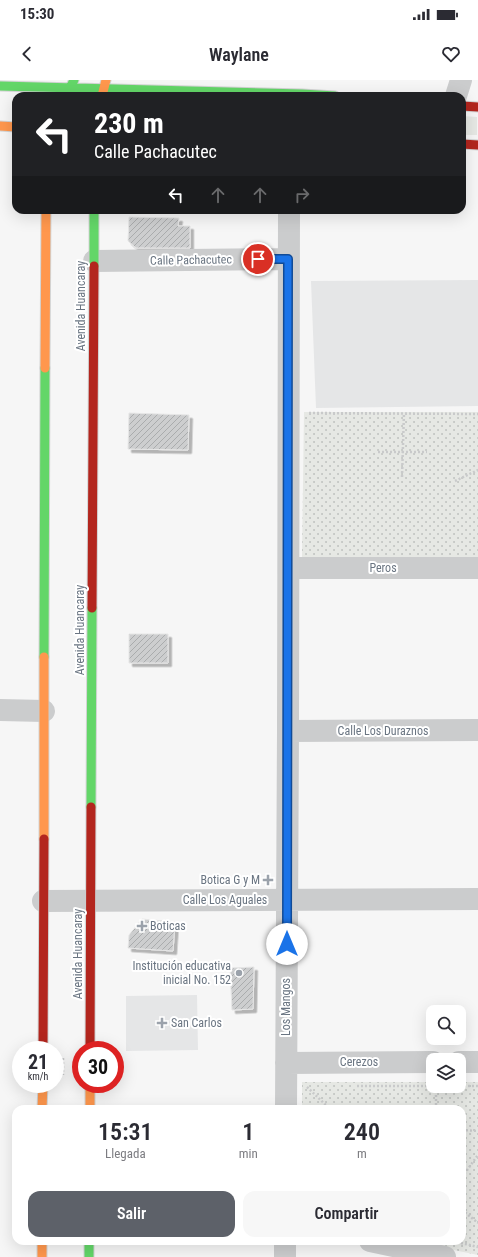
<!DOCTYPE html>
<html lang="es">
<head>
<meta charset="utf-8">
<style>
  :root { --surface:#fff; --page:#f7f7f7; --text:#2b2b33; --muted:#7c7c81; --accent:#5d6169 }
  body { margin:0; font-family:"Roboto Condensed",sans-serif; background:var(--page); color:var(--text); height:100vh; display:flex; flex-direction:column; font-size:15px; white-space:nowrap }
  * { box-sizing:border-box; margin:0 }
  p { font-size:13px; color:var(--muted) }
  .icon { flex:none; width:22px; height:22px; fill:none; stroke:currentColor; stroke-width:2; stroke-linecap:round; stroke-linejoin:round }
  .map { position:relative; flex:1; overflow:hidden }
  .sheet { position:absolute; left:12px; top:1025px; width:454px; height:140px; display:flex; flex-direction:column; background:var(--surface); border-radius:12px; box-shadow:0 4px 16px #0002 }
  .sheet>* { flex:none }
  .top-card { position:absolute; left:12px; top:12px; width:454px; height:122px; border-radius:12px; box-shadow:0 4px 16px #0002; background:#202124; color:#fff; overflow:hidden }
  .controls { position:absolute; left:426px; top:925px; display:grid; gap:8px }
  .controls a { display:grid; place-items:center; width:40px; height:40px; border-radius:8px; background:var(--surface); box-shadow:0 4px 16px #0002; font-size:20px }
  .speed { position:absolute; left:12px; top:961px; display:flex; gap:8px; font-size:20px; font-weight:700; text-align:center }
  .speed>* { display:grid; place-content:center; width:52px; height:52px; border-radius:50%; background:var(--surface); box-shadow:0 4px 16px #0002; line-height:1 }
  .speed small { font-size:10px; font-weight:400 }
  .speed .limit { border:6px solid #d22; background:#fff; color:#111 }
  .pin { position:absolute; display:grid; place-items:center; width:34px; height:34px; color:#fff; margin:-17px; border:2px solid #fff; border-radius:50%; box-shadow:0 1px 4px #0007 }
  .me { position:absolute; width:44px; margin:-22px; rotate:0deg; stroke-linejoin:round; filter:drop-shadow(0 0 3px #0008) }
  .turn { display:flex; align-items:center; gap:14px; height:84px; padding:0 16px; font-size:18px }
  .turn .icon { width:52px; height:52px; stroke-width:2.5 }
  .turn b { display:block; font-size:28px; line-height:34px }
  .lanes { display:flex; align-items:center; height:38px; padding:0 16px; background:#0003; justify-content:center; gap:20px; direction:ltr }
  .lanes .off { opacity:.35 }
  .eta { display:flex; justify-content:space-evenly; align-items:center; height:68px; text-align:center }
  .eta b { font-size:24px; font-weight:600; line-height:28px }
  .cta { display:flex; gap:8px; margin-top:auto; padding:8px 16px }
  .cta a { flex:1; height:46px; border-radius:12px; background:var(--accent); color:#fff; font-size:16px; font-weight:600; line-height:46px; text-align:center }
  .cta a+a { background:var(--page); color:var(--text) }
  .status { display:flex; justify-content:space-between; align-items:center; height:28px; padding:0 20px; background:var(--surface); direction:ltr }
  .status svg { height:11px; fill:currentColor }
  header { display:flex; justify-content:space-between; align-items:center; height:52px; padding:0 16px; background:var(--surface); font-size:18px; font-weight:600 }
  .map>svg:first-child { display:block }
  .built { fill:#e5e6e7 }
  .grass { fill:#e6e8e4 }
  .park { fill:url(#park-dots) }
  .building { fill:url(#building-hatch); stroke:#e6e6e6; filter:url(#shadow) }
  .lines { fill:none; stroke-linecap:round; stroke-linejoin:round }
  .fast-casing { stroke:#d3d4d4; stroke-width:11 }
  .slow-casing { stroke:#d3d4d4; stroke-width:11 }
  .jam-casing { stroke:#d3d4d4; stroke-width:11 }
  .path { stroke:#c9cacb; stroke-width:2.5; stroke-dasharray:2 2; stroke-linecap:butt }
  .street { stroke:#cbcccd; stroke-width:22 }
  .fast { stroke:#63d668; stroke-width:9 }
  .slow { stroke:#ff974d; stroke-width:9 }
  .jam { stroke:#b3261e; stroke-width:9 }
  .route-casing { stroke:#114b97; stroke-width:10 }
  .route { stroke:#1a73e8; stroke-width:7 }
  .poi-dot { fill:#9ba2ab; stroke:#fff; stroke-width:1.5 }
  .labels { text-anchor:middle; stroke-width:4; stroke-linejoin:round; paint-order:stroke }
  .street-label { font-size:12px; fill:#6a7582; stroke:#fff }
  .poi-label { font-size:12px; fill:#6a7582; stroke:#fff; text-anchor:end }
</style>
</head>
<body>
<div class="status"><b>15:30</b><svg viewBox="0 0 49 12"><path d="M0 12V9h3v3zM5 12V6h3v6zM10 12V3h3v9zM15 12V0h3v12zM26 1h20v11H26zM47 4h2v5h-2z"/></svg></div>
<header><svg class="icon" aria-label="back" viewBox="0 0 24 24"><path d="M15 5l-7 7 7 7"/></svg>Waylane<svg class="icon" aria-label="heart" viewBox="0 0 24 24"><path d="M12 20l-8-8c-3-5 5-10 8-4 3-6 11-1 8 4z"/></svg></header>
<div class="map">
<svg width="478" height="1177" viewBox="0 0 478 1177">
  <defs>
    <pattern id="park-dots" width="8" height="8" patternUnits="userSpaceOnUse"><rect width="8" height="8" fill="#e6e8e4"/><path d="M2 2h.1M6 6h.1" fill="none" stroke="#bec1be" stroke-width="1.8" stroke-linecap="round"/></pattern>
    <pattern id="building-hatch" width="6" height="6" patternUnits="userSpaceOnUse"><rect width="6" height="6" fill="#cdcecf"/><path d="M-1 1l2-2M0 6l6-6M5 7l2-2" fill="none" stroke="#aaacad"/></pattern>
    <filter id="shadow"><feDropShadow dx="3.5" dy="3.5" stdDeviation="0" flood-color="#0004"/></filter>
  </defs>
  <rect width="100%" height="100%" fill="#f6f6f6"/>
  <path class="built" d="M478,200v126l-162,2 -5,-127z
    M197,915l1,55 -72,1v-55z"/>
  <path class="grass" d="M462,36l15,1v18h-15z"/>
  <path class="park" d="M304,332h174v146l-176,-1z
    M302,1002h131v4h26v-4h19v173l-68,-14h52v-132h-160z"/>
  <path class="building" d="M129,137l50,1 -1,8h12v22h-54l-8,-7z
    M129,333l60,2 -1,35 -60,-1z
    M129,554h39v29h-39z
    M142,839l33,3 -2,29 -45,-3 1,-13z
    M254,887l-1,42 -21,1 -2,-42z"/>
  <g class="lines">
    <g class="fast-casing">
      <path id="fast" d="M0,6l302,8 33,2
        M66,16l8,-16
        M94,186v-56
        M44,577l1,-289
        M91,727l1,-199
        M89,1161v16"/>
    </g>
    <g class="slow-casing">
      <path id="slow" d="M102,16l4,-16
        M0,46l16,1
        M45,288l1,-158
        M44,759v-182
        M90,1004v25
        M42,1029l1,-25
        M42,1161v16"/>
    </g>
    <g class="jam-casing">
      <path id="jam" d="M462,26l16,1
        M462,64l16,1
        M92,528l2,-342
        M43,970l1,-211
        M90,970l1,-243"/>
    </g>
    <path class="path" d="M309,333l169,1
      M378,372h49
      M402,397l2,-64
      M455,401l23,-11
      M63,978v17
      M357,1006h76
      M436,1006h42
      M307,1007l23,22
      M436,1029v-23
      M462,1050l16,1
      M462,1097l16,-22
      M462,1130l16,13
      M461,1163l17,4"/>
    <path class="street" d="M456,16l5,-16
      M94,181l194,-2
      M289,488h189
      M0,630l44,1
      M288,651l190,-1
      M43,821l435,-2
      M459,982h19
      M286,983l147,-1
      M286,1029l2,-378 1,-521
      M370,1161l75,16
      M285,1177v-16"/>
    <use href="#fast" class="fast"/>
    <use href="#slow" class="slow"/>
    <use href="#jam" class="jam"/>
  </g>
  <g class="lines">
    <g class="route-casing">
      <path id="route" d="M258,179h30l-1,685"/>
    </g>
    <use href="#route" class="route"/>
  </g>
  <g class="poi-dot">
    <path d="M266 794h4v4h4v4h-4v4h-4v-4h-4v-4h4z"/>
    <path d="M140 840h4v4h4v4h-4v4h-4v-4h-4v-4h4z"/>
    <circle cx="239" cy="893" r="4"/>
    <path d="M160 937h4v4h4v4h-4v4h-4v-4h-4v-4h4z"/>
  </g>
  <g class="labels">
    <g class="street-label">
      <text transform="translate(191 180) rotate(-1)" y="4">Calle Pachacutec</text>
      <text transform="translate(81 226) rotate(-90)" y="4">Avenida Huancaray</text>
      <text x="383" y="492">Peros</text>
      <text transform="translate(80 550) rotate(-90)" y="4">Avenida Huancaray</text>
      <text x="383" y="655">Calle Los Duraznos</text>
      <text x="225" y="824">Calle Los Aguales</text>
      <text transform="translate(78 874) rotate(-90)" y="4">Avenida Huancaray</text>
      <text transform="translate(286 927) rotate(-90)" y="4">Los Mangos</text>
      <text x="359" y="986">Cerezos</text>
    </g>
    <g class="poi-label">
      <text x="260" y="804">Botica G y M</text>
      <text x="150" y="850" text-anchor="start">Boticas</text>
      <text x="231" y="890">Institución educativa<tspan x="231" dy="14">inicial No. 152</tspan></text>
      <text x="171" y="947" text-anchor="start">San Carlos</text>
    </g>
  </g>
</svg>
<div class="controls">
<a><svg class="icon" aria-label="search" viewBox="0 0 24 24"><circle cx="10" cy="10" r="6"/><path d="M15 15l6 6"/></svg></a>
<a><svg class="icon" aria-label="layers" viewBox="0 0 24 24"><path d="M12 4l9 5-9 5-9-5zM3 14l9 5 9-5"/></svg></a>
</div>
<div class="speed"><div>21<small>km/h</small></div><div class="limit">30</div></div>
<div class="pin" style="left:258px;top:179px;background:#d93025"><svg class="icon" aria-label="arrive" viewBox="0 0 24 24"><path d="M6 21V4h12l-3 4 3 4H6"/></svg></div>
<svg class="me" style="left:287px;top:864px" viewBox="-20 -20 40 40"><circle r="19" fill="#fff"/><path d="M0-13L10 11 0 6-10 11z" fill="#1a73e8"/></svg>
<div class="top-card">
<div class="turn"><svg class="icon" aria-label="left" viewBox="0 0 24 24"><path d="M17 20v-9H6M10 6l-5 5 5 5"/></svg><div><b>230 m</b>Calle Pachacutec</div></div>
<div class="lanes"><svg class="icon" aria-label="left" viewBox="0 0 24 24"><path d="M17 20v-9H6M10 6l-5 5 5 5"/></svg><svg class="icon off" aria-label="ahead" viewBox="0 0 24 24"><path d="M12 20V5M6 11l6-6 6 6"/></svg><svg class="icon off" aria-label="ahead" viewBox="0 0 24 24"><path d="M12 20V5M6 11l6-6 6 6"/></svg><svg class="icon off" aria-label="right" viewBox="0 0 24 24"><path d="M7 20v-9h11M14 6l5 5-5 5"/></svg></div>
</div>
<section class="sheet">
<div class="eta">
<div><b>15:31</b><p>Llegada</p></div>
<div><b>1</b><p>min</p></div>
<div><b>240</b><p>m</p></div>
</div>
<div class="cta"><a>Salir</a><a>Compartir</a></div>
</section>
</div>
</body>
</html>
